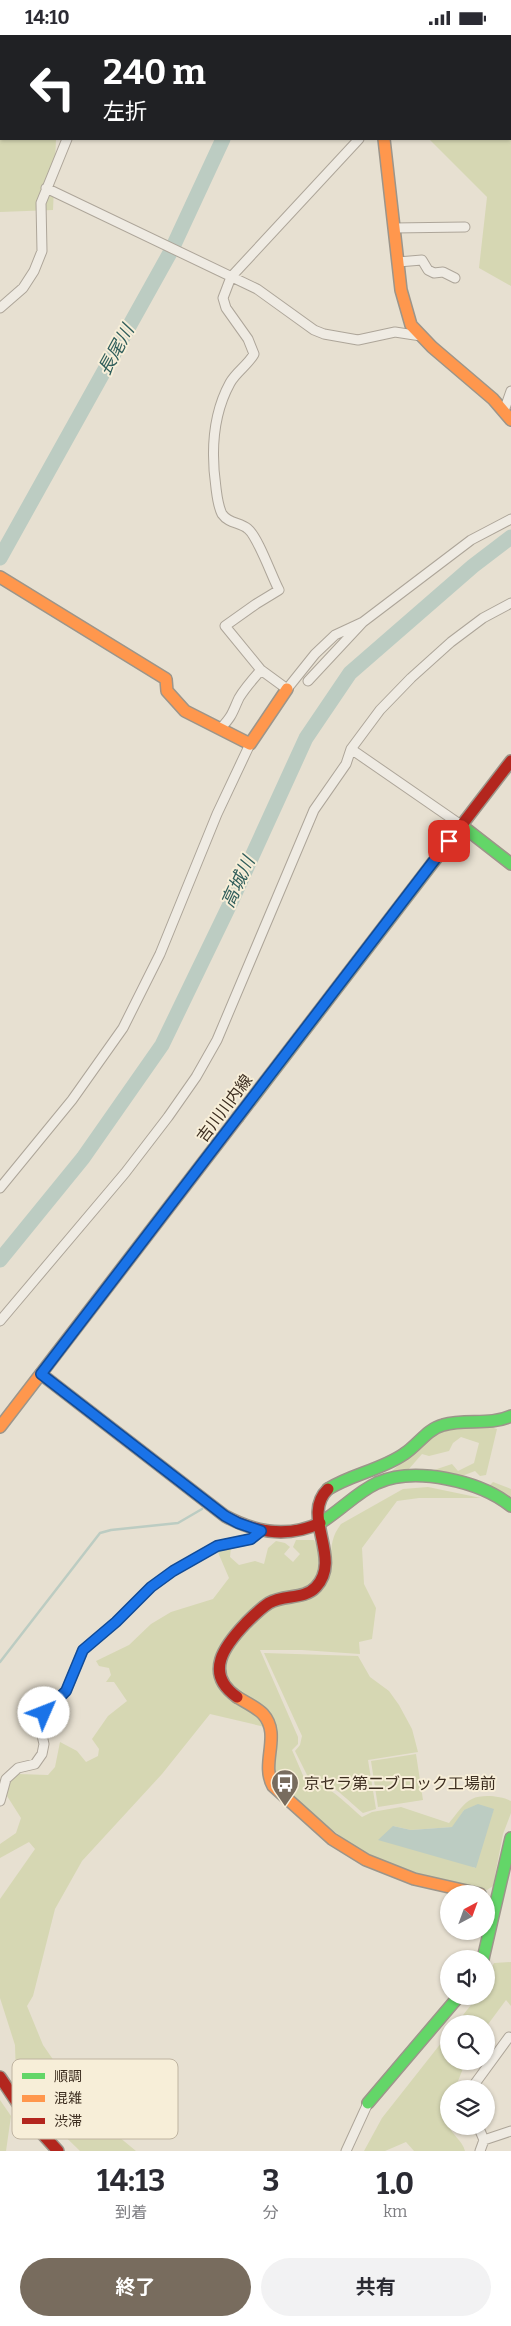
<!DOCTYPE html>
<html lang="ja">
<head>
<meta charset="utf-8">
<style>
  :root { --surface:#fff; --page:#f2f2f3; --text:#2b2b33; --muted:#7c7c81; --accent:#786c5e }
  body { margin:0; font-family:Bitter,"Noto Sans JP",serif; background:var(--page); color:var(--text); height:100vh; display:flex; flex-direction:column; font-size:19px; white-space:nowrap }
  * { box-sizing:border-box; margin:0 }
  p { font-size:16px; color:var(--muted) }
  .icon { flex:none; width:28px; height:28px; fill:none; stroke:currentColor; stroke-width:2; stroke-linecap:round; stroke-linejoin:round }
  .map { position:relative; height:2116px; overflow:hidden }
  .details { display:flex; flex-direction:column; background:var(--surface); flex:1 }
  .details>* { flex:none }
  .banner { position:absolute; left:0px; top:0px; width:511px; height:105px; box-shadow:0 1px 4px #0004; background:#202124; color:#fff; overflow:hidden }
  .needle { width:32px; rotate:41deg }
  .buttons { position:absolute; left:440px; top:1850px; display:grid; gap:10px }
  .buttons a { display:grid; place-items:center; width:55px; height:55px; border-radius:50%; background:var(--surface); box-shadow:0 1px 4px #0004; font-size:25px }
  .pin { position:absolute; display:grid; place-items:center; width:42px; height:42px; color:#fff; margin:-21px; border-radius:10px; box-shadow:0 2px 8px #0006 }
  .me { position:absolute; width:55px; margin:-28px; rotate:46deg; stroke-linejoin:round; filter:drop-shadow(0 0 4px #0008) }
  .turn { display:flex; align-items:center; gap:18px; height:105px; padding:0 20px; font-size:22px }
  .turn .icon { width:65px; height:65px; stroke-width:2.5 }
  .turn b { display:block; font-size:35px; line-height:42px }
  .eta { display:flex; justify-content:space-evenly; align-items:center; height:85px; text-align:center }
  .eta b { font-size:30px; font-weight:700; line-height:35px }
  .primary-button { display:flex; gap:10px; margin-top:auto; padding:10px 20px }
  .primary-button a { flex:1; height:58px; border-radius:30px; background:var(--accent); color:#fff; font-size:20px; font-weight:700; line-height:58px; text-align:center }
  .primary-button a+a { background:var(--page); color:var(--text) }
  .status { display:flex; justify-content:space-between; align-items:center; height:35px; padding:0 25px; background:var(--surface); direction:ltr }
  .status svg { height:14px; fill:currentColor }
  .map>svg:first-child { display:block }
  .green { fill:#d6d7b3; fill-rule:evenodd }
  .water { fill:#bcccc2 }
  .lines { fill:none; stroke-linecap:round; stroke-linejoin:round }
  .stream { stroke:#bcccc2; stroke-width:2.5 }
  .river { stroke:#bcccc2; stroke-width:15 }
  .street-casing { stroke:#ada599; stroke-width:11 }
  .fast-casing { stroke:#9c958a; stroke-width:14 }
  .slow-casing { stroke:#9c958a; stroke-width:14 }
  .jam-casing { stroke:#9c958a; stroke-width:14 }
  .street { stroke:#efebe3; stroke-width:9 }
  .fast { stroke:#63d668; stroke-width:11 }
  .slow { stroke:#ff974d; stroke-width:11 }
  .jam { stroke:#b3261e; stroke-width:11 }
  .route-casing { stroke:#114b97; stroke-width:12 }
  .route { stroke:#1a73e8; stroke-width:9 }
  .labels { text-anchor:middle; stroke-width:4; stroke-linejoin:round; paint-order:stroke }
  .street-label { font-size:16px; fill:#3d2e20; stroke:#f7eed8 }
  .poi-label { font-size:16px; fill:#3d2e20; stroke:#f7eed8; text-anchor:start }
  .water-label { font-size:18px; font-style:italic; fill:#2f5d5a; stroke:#f7eed8 }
  .key { fill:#f7eed8; stroke:#bfb4a1; stroke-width:1 }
  .key-label { font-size:14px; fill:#3d2e20 }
</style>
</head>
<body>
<div class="status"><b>14:10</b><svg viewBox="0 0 49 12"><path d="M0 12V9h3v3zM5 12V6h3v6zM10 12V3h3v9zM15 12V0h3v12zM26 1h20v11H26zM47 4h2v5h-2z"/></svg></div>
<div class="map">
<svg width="511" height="2116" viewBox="0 0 511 2116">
  <rect width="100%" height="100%" fill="#e7e0d1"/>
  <path class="green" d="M0,0h113l-112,1v103h55l-3,71 -53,2z
    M442,0h69v251l-32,-18 8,-71 -58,-58h81v-103z
    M480,1389l17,5 -11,46 -6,1 -5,-5 -13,5 -28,-3v-3l18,-6 6,7 16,-8 5,-20 -18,-6 -8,6 -4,8 -20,5 -7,-2 -14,16 -16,1 46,-40z
    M493,1447l18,7v9l-21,-13z
    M428,1452l53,11h-62l-22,3 -35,47 2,36 12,24 -4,31 -13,3 1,12 -58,-4h-42l38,87v7l-6,6 13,30c23,3 39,22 57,37l10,-5 29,-5 48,16c7,-8 14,-20 23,-24 10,-5 29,-3 39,2v12l-8,21 -10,52 -6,4 -80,-19 -31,-13 -27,-15 -58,-46 -15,-16 -11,-54 -55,-13 -48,60 -80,87 -27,48 -22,87 -6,10 16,39 47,68 46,38h-56l-33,-32 -31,-42 -1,-32 -15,-47v-99l35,-50 -6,-7 -29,16v-14l16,-11 5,-15 -14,-22 2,-15 9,-7 30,1 7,-8 5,-25 17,9 9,11 12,-6 1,-7 -7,-10 16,-23 19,-15 -13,-19h-8l5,-7 -2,-7 -10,-2 -3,-5 33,-16 22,-21 20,-12 42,-13 16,-21 -12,-28 14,-3 -1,10 9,8 16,-4 9,3 4,-16 8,-7 9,2 5,4 -6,7 9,8 7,-8 -7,-7 3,-7h18l7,13 10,7c0,-15 1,-24 10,-36l62,-35zM464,1775l11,58 -82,-42 18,4 42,-3z
    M264,1618l94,3 12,21 19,14 10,14 13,24 6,23 -50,8 8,49 -13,4c-16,-13 -34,-34 -55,-36l-13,-26 5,-6 2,-9z
    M416,1719l7,46 -45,7 -7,-46z
    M511,1927v44l-5,-6 -20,27v-3h-30l22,-28h8v-17l8,-16z
    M449,1998v28h17l-8,20 -6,8h-3c0,10 -5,24 -1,35 3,10 14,16 17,27h-51l-8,-9 -21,9h-21l18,-33z
    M0,2065l11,16 -5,35h-6z"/>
  <path class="water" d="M478,1769l16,5 -18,59 -98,-28 15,-14 18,4 41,-3 12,-17z"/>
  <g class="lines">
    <path class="stream" d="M0,1627l100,-129 11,-3 67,-7 24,-14"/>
    <path class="river" d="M272,1l1,-1
      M0,523l171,-307 52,-112
      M0,1225l83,-102 79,-113 70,-145 74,-162 44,-65 123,-107 38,-29"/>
    <g class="street-casing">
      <path id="street" d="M128,1l1,-1
        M359,104l-128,138 -8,21 3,10 22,31 6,15c-6,11 -18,18 -24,29 -17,31 -19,70 -14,105 1,8 2,18 6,26 7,10 18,8 26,15 10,8 24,48 31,61l-23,14 -31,22 36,44 26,19 28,-35 20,-19 28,-13
        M46,153l211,101 57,41 10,4 34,6 37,-8 26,4
        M394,193l71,-1
        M398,227l24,-2 6,10 6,3 9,-1 12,6
        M0,273l23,-20 11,-17 8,-20 -1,-48 26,-64
        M504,376l7,-20
        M308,646l55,-59 108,-82 40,-21
        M221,693c12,-13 11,-15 18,-30 6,-10 14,-19 22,-28
        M351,714l110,76
        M0,1153l72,-88 51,-72 37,-74 57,-140 33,-70
        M0,1286l125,-148 43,-56 28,-40 21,-37 97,-230 32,-46 5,-15 29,-39 31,-32 40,-36 32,-24 28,-15
        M0,1766l6,-22 12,-11 17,-4 7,-10 2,-10 -3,-13 3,-18 22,-22 17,-41 33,-28 35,-35 22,-16 44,-25 34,-7 10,-8
        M471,2054l38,-52
        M478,2091l6,14
        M346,2116l22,-48
        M480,2116l4,-11 27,-9"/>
    </g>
    <g class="fast-casing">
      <path id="fast" d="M461,790l50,39
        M238,1082l223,-291
        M328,1454c24,-15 53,-19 76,-35 14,-9 23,-25 39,-29 23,-7 46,1 68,-9
        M320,1488c20,-12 36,-30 57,-40 38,-17 103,-2 134,23
        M483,1924l28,-121
        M368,2068l91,-107"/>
    </g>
    <g class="slow-casing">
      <path id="slow" d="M430,0v1
        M384,104l17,151 10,35 21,22 61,52 18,21
        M0,542l166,102 1,12 18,20 65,33 37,-55
        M0,1392l238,-310
        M237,1662c8,5 19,10 26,17 19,21 -3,49 10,72l59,53 34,21 48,19 66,15"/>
    </g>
    <g class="jam-casing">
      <path id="jam" d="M461,791l50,-65
        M41,1339l184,142c31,17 63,22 95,7
        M237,1662c-34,-24 -12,-52 9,-74 7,-7 15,-15 23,-20 15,-9 35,-3 47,-16 27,-29 -16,-71 12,-98
        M0,2042l26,39 32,35"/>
    </g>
    <use href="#street" class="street"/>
    <use href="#fast" class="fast"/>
    <use href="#slow" class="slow"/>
    <use href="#jam" class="jam"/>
  </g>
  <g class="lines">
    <g class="route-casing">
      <path id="route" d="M44,1678l22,-22 17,-41 33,-28 35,-35 22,-16 44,-25 34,-7 10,-8 -23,-8 -13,-7 -184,-142 408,-533"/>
    </g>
    <use href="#route" class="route"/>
  </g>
  <defs>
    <g id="bus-pin" transform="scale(1.4375)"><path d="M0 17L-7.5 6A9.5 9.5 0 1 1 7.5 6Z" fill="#786c5e" stroke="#f7eed8"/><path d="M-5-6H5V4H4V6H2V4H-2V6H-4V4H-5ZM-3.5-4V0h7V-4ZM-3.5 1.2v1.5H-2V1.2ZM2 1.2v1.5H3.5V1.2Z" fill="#fff"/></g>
  </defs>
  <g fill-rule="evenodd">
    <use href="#bus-pin" x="285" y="1748"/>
  </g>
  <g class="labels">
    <g class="street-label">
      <text transform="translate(224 1073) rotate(-53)" y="6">吉川川内線</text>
    </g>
    <g class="poi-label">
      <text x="304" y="1754">京セラ第二ブロック工場前</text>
    </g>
    <g class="water-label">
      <text transform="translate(116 315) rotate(-61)" y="6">長尾川</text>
      <text transform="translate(238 847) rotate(-65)" y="6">高城川</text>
    </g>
  </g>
  <rect x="12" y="2024" width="166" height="80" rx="8" class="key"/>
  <rect x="22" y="2038" width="23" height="6" fill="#63d668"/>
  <rect x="22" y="2060" width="23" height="7" fill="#ff974d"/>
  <rect x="22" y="2083" width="23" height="6" fill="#b3261e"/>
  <g class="key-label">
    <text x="54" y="2046">順調</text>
    <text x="54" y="2068">混雑</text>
    <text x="54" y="2091">渋滞</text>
  </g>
</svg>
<div class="buttons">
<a><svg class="needle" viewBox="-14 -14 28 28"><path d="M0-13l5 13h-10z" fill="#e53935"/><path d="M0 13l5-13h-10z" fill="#7c7c81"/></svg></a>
<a><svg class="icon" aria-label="sound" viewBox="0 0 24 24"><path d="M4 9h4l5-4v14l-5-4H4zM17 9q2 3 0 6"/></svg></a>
<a><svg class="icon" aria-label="search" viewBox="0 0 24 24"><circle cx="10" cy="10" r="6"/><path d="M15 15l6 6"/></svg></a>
<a><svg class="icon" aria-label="layers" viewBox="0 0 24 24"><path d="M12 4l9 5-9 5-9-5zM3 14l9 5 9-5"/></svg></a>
</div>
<div class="pin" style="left:449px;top:806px;background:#d93025"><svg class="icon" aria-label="arrive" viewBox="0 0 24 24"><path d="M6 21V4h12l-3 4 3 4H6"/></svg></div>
<svg class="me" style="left:44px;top:1678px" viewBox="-20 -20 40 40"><circle r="19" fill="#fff"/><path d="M0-13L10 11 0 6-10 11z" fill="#1a73e8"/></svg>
<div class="banner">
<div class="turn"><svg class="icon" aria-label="left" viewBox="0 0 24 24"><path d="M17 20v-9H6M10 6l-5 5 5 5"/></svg><div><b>240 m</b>左折</div></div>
</div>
</div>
<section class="details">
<div class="eta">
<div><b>14:13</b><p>到着</p></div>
<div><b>3</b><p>分</p></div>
<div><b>1.0</b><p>km</p></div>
</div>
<div class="primary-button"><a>終了</a><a>共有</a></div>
</section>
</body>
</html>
